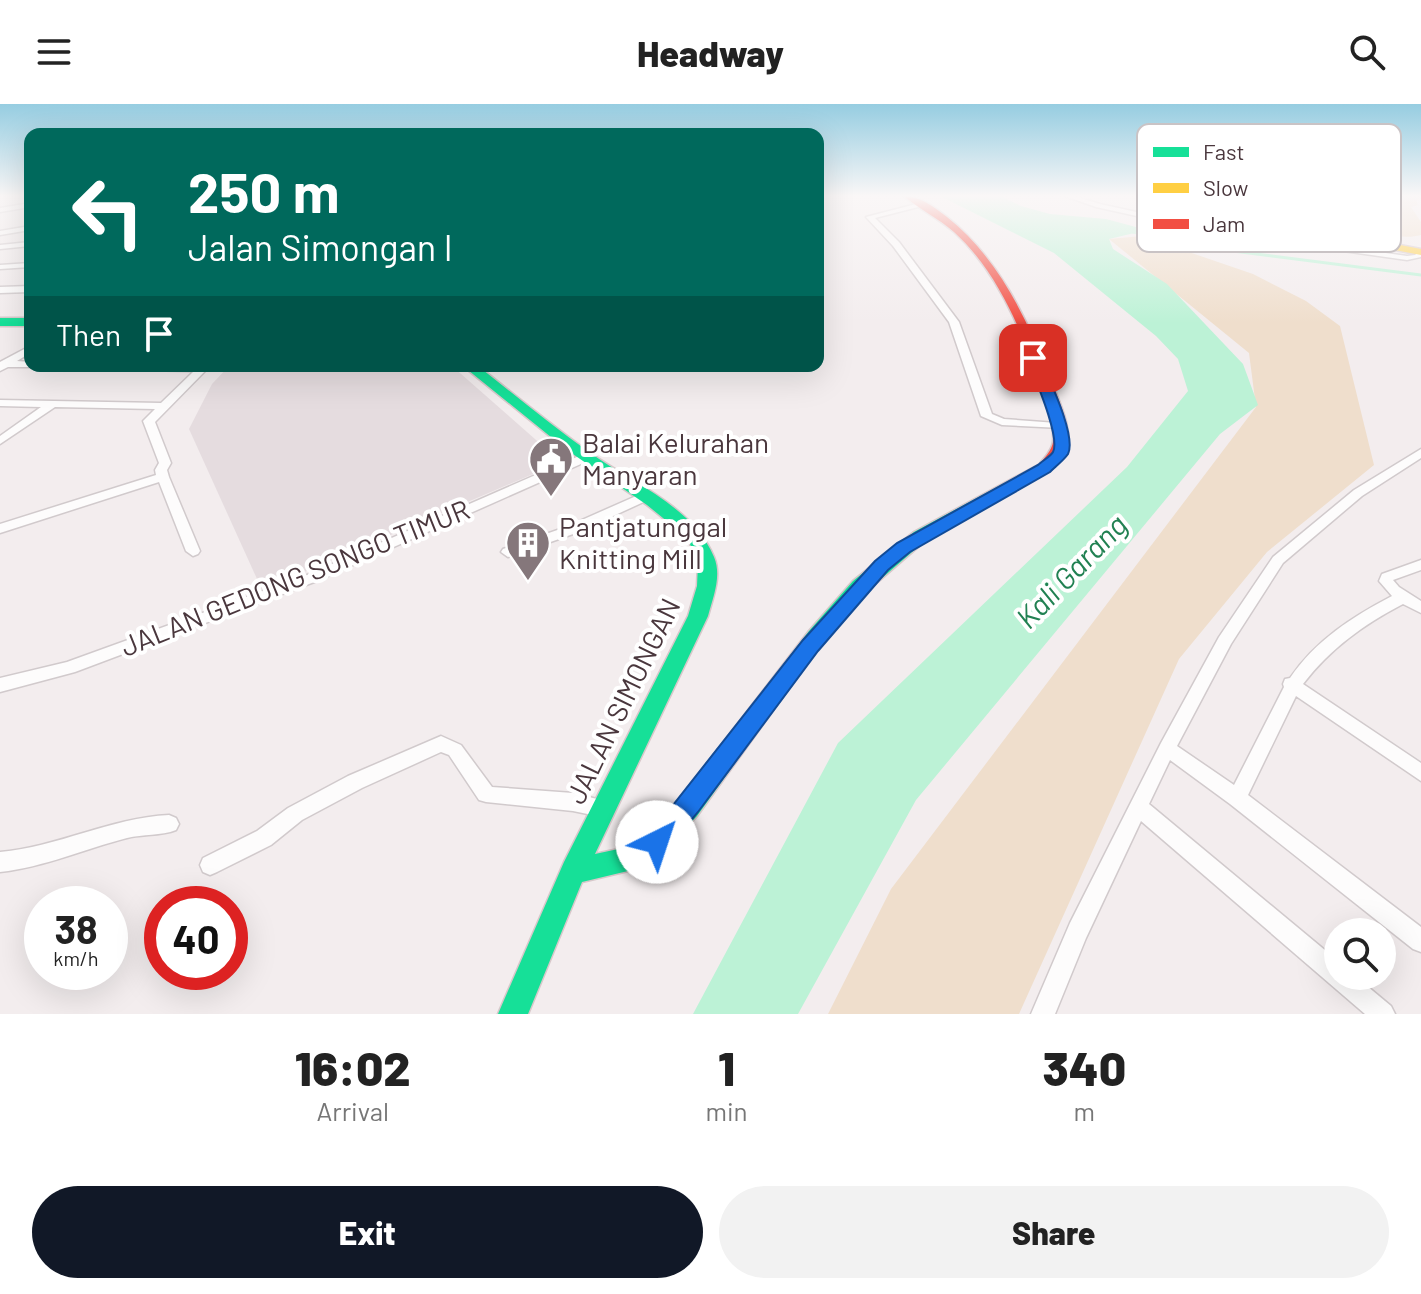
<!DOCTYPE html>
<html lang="en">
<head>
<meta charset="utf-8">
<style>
  :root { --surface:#fff; --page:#f2f2f2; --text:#222; --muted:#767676; --accent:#111827 }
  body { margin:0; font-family:Barlow,sans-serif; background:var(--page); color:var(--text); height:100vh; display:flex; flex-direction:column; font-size:30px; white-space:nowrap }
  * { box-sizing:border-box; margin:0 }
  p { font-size:26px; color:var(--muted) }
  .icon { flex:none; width:44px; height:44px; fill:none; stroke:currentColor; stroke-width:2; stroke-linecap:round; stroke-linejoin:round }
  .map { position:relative; height:910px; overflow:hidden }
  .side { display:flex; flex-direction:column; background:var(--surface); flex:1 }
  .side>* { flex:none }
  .banner { position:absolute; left:24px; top:24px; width:800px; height:244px; border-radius:16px; box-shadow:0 8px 32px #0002; background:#00695c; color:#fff; overflow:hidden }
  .controls { position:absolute; left:1324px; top:814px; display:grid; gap:16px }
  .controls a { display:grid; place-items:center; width:72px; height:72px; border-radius:50%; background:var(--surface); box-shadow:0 8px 32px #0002; font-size:40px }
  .speed { position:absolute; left:24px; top:782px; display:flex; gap:16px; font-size:40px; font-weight:700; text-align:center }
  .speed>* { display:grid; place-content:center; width:104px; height:104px; border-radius:50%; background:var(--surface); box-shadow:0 8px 32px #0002; line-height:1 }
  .speed small { font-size:20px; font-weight:400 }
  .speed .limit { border:12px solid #d22; background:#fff; color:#111 }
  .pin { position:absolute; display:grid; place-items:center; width:68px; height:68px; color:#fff; margin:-34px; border-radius:16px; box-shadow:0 4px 12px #0006 }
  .me { position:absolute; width:88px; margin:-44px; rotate:41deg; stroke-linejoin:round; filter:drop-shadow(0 0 6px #0008) }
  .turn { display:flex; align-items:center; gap:28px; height:168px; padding:0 32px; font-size:36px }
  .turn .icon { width:104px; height:104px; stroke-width:2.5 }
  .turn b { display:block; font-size:56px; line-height:68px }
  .then { display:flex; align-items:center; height:76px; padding:0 32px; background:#0003; gap:16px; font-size:30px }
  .eta { display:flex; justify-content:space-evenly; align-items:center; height:136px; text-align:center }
  .eta b { font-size:48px; font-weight:800; line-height:56px }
  .cta { display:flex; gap:16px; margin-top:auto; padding:16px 32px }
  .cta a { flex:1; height:92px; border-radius:48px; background:var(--accent); color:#fff; font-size:32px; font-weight:800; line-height:92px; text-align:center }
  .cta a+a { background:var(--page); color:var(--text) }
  header { display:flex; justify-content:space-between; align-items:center; height:104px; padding:0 32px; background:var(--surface); font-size:36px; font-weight:800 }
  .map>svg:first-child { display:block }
  .industrial { fill:#e5dcdf }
  .green { fill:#efdecc }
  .water { fill:#bcf2d6 }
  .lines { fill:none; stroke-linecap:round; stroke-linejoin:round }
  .stream { stroke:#bcf2d6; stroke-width:3 }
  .street-casing { stroke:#d1cacc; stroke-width:3 }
  .fast-casing { stroke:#d7c8ca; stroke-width:3 }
  .slow-casing { stroke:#d7c8ca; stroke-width:3 }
  .jam-casing { stroke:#d7c8ca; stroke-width:3 }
  .street { fill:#fdfcfc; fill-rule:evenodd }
  .fast { fill:#16e098; fill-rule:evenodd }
  .slow { fill:#ffcf43; fill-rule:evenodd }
  .jam { fill:#f24e42; fill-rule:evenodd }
  .route { fill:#1a73e8; stroke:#114b97; stroke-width:2 }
  .labels { text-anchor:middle; stroke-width:8; stroke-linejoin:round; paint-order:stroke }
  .poi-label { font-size:28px; fill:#4a373d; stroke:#fff; text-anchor:start }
  .street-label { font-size:28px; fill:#4a373d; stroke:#fff }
  .water-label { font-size:30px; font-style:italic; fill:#218152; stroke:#fff }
  .key { fill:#fff; stroke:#c9c3c5; stroke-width:2 }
  .key-label { font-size:22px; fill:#4a373d }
</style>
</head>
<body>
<header><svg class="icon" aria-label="menu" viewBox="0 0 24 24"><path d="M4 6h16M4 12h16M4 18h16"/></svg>Headway<svg class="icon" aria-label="search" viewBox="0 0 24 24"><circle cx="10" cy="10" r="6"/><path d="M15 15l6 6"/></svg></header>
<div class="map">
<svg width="1421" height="910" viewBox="0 0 1421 910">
  <rect width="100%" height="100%" fill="#f3edee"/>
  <path class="industrial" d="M229,262h223l109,96 -299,128 -73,-161 23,-45z"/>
  <path class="green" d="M1320,92h101v3l-5,1 2,5 -7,2 10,15v13c-34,9 -74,-19 -101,-39z
    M1142,132l111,38 53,27 34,25 34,139 -107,87 -88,107 -160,355h-191l63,-125 365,-482 -7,-54 -140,-114z"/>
  <path class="water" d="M940,92h61l20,10 29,8 56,5 41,11 -38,9 4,10 54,35 76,80 15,41 -38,29 -304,366 -118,214h-105l145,-271 289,-276 61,-76 -10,-32 -22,-23 -102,-83z"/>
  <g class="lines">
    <path class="stream" d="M1133,128l100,19 188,24"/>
    <g class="street-casing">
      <path id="street" d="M1065,92h9l26,8 109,24 198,28 8,-1 6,-5v7l-14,3 -198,-28 -113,-25z
        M1243,92h6l-7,21 -7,2z
        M924,98l2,3 -51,13 24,24 60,80 33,92 12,5 53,4 6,3 -2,2 -59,-3 -21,-9 -32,-94 -56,-76 -27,-29z
        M30,99v4l-30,5v-4z
        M30,122v4l-30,5v-4z
        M30,138v4l-30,3v-4z
        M30,159v4l-30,2v-4z
        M30,182v6l-30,1v-6z
        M30,242v7l-13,8 13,1v4l4,1h-26l-8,4v-9z
        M76,262h134l-55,56 16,41 -4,7 2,7 31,74 -2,3 -5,2 -7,-5 -27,-69 -159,51v-9l156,-49 -1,-5 4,-7 -16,-42 12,-12 -100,-2 -55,37v-8l41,-29 -41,-1v-6l161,3 33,-32 -113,-2z
        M1421,345v9l-59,38 -79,67 -52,81 -54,102 57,39 50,-98 -1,-3 2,-5 5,-1c26,-38 62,-61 102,-82l-13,-15 3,-7 39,-14v10l-28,10 6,7 22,14v12l-18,-9c-40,21 -72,44 -100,80l118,79v18l-125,-85 -48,99 173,132v25l-8,-3 -183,-145 -60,-44 -21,44 189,157v15h17l36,30 4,8h-30l-224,-193 -55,117 -31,76h-24l39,-91 91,-180 58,-106 54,-80 81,-67z
        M586,349l4,1v6l-273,121 -242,91 -75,20v-14l67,-16 240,-87z
        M643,389l5,1 1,3 -1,3 -72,33 -68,24 -7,-5 2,-3 63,-22z
        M441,632l20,9 31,42 81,6 36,9 3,6 -3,6 -7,3 -29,-6 -87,-9 -7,-2 -30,-45 -8,-3 -79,36 -60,32 -31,25 -54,27 -7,3 -7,-3 -3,-7 3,-7 54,-27 31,-23 60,-32z
        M169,711l7,3 3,6 -3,6c-15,6 -33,4 -49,8 -43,11 -82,29 -127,34v-20c58,-5 110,-34 169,-37z"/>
    </g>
    <g class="fast-casing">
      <path id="fast" d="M0,214h30v8h-30z
        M463,262h15c37,29 73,59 111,86 41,30 104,54 125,105 8,19 -1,40 -6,59l-113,238 28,-6 25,-15 31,-33 130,-169 44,-50 61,-49 124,-67h12l2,3 -126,72 -59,51 -44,50 -126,175 -31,33 -38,22 -46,11 -54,132h-30l66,-152 124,-246 9,-30 1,-22 -8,-20 -11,-13 -32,-26 -80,-55z"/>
    </g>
    <g class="slow-casing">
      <path id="slow" d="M1154,92h14l71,18 182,35v6l-183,-35z"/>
    </g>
    <g class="jam-casing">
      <path id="jam" d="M904,92c16,0 30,11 43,21 51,41 78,98 102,158 9,25 23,50 19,77l-18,19h-12l-2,-3c18,-21 21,-23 14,-52 -20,-64 -45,-138 -96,-184 -16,-14 -35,-23 -50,-36z"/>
    </g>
    <use href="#street" class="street"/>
    <use href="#fast" class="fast"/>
    <use href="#slow" class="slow"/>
    <use href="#jam" class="jam"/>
  </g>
  <linearGradient id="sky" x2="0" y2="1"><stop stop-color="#96cde1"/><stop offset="0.42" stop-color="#faf7f7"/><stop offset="1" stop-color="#faf7f7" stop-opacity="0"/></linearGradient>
  <rect width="1421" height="219" fill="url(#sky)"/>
  <path class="route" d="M1029,251l11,3c8,19 37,78 28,96 -4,6 -13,13 -18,18l-140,80 -22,18 -70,81 -120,161 -32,39 -9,3 -9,-3 -4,-9 159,-202 72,-79 22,-18 141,-78c4,-4 13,-9 15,-13 8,-15 -20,-78 -26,-94z"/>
  <defs>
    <g id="civic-pin" transform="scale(2.3)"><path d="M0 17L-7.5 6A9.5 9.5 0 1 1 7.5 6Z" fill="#85777b" stroke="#fff"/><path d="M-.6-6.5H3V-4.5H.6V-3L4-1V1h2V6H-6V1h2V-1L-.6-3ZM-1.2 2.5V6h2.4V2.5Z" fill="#fff"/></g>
    <g id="building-pin" transform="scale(2.3)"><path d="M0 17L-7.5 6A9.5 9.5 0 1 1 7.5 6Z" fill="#85777b" stroke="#fff"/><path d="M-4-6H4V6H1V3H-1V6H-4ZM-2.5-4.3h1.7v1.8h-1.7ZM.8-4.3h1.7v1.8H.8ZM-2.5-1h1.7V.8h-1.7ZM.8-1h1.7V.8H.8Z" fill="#fff"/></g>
  </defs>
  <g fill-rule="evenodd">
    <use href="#civic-pin" x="551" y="355"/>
    <use href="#building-pin" x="528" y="439"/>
  </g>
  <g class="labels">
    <g class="poi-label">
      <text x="582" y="349">Balai Kelurahan<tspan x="582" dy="32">Manyaran</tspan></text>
      <text x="559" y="433">Pantjatunggal<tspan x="559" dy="32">Knitting Mill</tspan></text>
    </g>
    <g class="street-label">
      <text transform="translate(295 474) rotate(-22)" y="10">JALAN GEDONG SONGO TIMUR</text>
      <text transform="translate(623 597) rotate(-64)" y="10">JALAN SIMONGAN</text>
    </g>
    <g class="water-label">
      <text transform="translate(1072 468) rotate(-46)" y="10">Kali Garang</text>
    </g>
  </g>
  <rect x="1137" y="20" width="264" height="128" rx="12" class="key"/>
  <rect x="1153" y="43" width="36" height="10" fill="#16e098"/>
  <rect x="1153" y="79" width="36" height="10" fill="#ffcf43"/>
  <rect x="1153" y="115" width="36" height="10" fill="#f24e42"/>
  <g class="key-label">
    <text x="1203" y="56">Fast</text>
    <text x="1203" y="92">Slow</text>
    <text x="1203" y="128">Jam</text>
  </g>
</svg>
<div class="controls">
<a><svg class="icon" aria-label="search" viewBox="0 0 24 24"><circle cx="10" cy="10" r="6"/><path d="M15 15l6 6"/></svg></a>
</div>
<div class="speed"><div>38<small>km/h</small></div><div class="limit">40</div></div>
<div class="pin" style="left:1033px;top:254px;background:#d93025"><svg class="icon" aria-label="arrive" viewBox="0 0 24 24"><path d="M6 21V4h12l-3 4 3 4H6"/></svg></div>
<svg class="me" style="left:657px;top:738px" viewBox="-20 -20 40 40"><circle r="19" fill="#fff"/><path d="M0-13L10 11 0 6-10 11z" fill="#1a73e8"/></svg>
<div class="banner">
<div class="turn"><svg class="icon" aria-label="left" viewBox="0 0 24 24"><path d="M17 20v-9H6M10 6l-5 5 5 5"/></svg><div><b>250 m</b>Jalan Simongan I</div></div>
<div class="then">Then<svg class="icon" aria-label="arrive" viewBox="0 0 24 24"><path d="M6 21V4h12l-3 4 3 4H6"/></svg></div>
</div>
</div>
<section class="side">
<div class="eta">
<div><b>16:02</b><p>Arrival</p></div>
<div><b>1</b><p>min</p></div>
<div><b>340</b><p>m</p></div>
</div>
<div class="cta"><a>Exit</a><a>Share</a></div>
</section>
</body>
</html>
